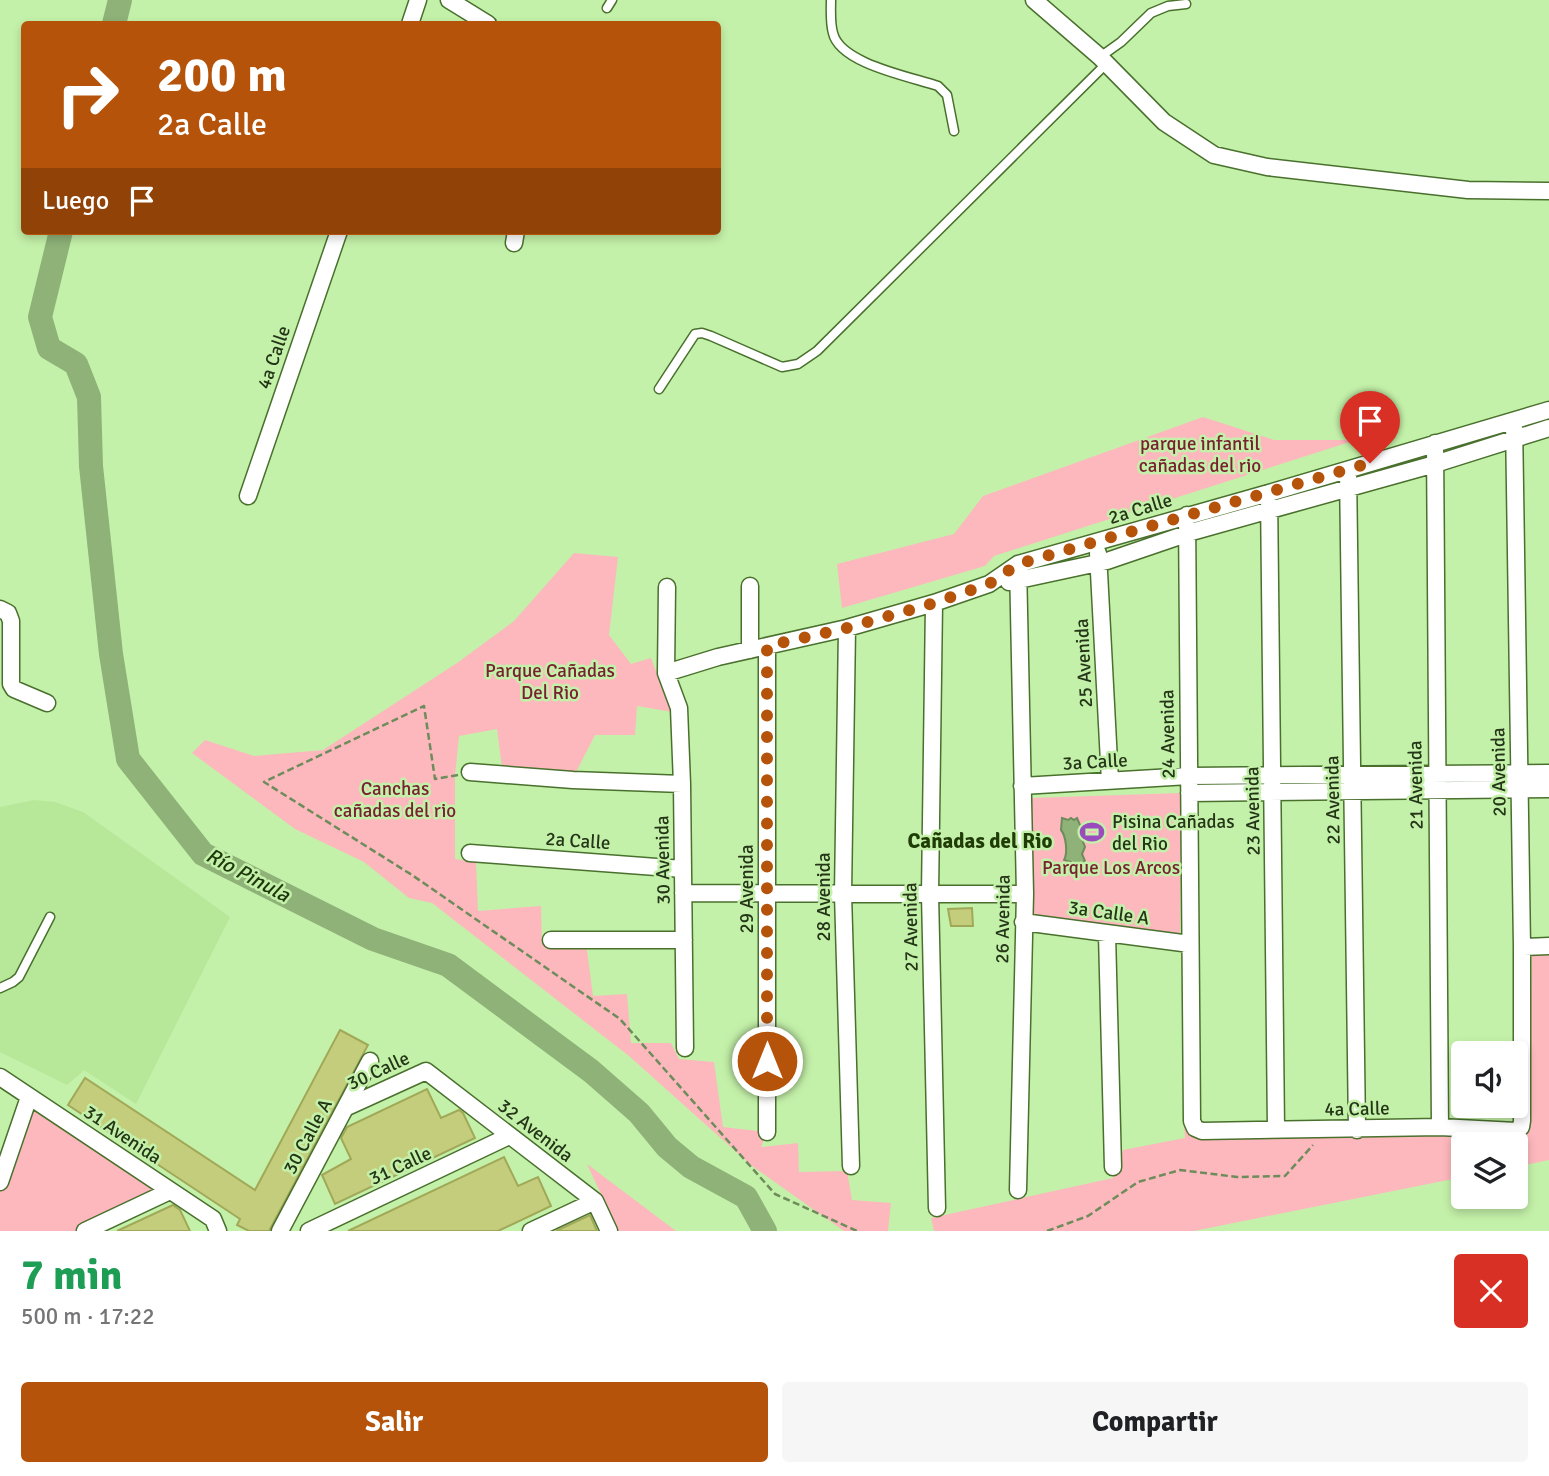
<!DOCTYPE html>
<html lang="es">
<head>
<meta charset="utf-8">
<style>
  :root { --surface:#fff; --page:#f6f6f6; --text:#202124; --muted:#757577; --accent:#b45309 }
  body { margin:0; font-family:Signika,sans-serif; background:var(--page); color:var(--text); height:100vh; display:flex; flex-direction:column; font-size:26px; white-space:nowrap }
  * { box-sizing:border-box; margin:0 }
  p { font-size:23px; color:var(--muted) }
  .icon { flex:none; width:38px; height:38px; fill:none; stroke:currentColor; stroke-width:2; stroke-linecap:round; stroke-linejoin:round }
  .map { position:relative; height:1231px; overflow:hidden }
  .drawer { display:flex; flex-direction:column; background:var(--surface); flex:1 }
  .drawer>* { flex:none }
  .hud { position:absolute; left:21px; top:21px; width:700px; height:214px; border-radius:7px; box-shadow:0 4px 10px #0003; background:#b45309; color:#fff; overflow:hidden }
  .tools { position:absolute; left:1451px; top:1041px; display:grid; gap:14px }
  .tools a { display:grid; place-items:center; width:77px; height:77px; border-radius:7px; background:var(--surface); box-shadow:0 4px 10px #0003; font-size:35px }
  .pin { position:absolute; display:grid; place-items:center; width:60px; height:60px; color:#fff; margin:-72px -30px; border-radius:50% 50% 50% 0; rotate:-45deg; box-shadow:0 0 7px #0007 }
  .pin .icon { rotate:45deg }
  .me { position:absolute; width:77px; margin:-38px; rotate:0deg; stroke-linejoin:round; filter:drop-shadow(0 0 5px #0008) }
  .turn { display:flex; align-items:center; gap:24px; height:147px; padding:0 21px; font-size:32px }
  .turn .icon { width:91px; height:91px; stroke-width:2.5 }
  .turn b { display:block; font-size:49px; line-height:60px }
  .then { display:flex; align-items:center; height:66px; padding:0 21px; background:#0003; gap:14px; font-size:26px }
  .round { display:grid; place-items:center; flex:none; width:74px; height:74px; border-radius:7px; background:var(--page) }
  .head { display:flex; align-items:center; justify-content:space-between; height:119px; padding:0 21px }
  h1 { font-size:42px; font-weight:700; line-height:52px; color:#1e9e55 }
  .primary-button { display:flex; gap:14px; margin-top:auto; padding:14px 21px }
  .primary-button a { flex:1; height:80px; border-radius:7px; background:var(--accent); color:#fff; font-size:28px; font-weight:700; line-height:80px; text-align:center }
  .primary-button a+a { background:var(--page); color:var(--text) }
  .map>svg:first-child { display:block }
  .built { fill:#b7e799 }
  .green { fill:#fcb8bd }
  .water { fill:#8eb278; stroke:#6e8c5b; stroke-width:2 }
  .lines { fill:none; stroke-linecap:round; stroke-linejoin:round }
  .river { stroke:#8eb278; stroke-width:24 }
  .building { fill:#c4cd7c; stroke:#a1a959; stroke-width:2 }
  .lane-casing { stroke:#49702d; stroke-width:11 }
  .street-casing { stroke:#49702d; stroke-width:19 }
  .path { stroke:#6e8c5b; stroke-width:2.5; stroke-dasharray:7 3.5; stroke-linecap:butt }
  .lane { stroke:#fff; stroke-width:8 }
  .street { stroke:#fff; stroke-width:16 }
  .route { stroke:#b45309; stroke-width:12; stroke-dasharray:0 21.6 }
  .labels { text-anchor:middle; stroke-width:5; stroke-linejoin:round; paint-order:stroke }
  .street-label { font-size:19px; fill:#243518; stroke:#c4f1a9 }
  .park-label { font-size:19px; fill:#782131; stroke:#c4f1a9 }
  .poi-label { font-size:19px; fill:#243518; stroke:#c4f1a9; text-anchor:start }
  .neighbourhood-label { font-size:21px; font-weight:bold; fill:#203d08; stroke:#c4f1a9 }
  .water-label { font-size:21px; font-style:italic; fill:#1e360c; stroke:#c4f1a9 }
</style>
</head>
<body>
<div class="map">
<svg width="1549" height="1231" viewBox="0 0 1549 1231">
  <rect width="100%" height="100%" fill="#c4f1a9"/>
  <path class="built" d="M34,800l21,2 28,10 147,105 -94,187 -52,-34 -17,15 -67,-33v-245z"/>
  <path class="green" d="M1203,417l71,23h82l-362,116 -9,10 -143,42 -5,-44 117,-30 29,-38z
    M574,553l44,4 -9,78 22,29 20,-6 8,21 12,17 2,16 -36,-6 -2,29h-40l-22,43 -71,-11 -5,-38 -38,7 -4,40v83l21,3 2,49 63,-5 1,38 44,-1 7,53 34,-2 4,49h40l8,16 35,3 9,65 44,5 -6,15 37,-4 1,29 48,-1 5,29 39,3 -3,28h-44l-92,-65 -123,-110 -197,-153 -23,-5 -45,-36 -69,-33 -103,-76 13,-13 49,16 69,-6 134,-87 57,-42z
    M1181,793l-1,146 -156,-19 6,-122z
    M1549,951v209l-33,7v-23h-53v33l-269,54h-260l-3,-13 182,-40 10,-28 62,-12 -1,-13 344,4 4,-177z
    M29,1097l141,94 -85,40h-85v-49z
    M587,1164l89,67h-58z"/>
  <path class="water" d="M1062,818l6,2 3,-2 3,2 3,-2 3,7 5,2 -3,12 3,8 -3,7 3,7 -10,7 -4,-6 -7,-2c4,-7 2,-24 -3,-30z"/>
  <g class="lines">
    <path class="river" d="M114,24l6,-24
      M61,231l-21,86 9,31 27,16 13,33 2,69 20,188 17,105 75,95 170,85 75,26 143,106 48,42 28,34 24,20 55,30 19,34"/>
  </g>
  <path class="building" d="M972,908l1,18h-22l-3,-17z
    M340,1030l28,15 -99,186h-20l-12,-6 3,-6 -172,-114 17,-27 170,112z
    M427,1089l14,29 18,-8 4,3 12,25 -140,66 -13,-29 29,-16 -10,-21 6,-11z
    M504,1157l14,29 20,-9 13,29 -53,25h-150z
    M173,1205l7,5 10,21h-73z
    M590,1215l7,16h-41z"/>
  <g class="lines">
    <g class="lane-casing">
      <path id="lane" d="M831,0c0,10 -1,23 2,33 7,31 79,44 105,53l9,9 7,36
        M607,8l5,-8
        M1100,57l21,-15 30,-29 17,-7 18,-2
        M659,389l36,-55 7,-1 9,3 71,31 16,-3 19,-13 290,-288
        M0,988l13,-6 6,-5 31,-60"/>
    </g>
    <g class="street-casing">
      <path id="street" d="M449,0l39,24
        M1034,0l66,57 64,65 50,33 53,12 201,23 81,1
        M410,24l8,-24
        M514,243l2,-12
        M1435,443l5,684
        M1348,470l9,660
        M1269,493l7,636
        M248,496l91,-265
        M1187,515l5,606 3,7 7,3 238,-4 76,4 5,-4 1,-6v-174l-8,-526
        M1098,553l12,228
        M1018,564l7,330 -7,296
        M1009,582l98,-21 88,-30 240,-67 114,-36
        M667,587l-1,86 13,35 3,76 3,264
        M934,603l-4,291 7,314
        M0,609l8,4 3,8v63l3,5 33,14
        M847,628l-4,266 8,272
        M750,650v-64
        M666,673l52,-16 129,-29 87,-25 55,-19 29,-20 251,-71 280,-83
        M470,772l103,8 109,4
        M1022,786l167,-10 360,-3
        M1189,793l360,-4
        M470,853l213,16
        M683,893l342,1
        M1023,922l167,22
        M1107,934l6,233
        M551,940h133
        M1522,947l27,-1
        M0,1077l213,142 5,12
        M347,1107l79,-36 169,130 14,30
        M767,1132v-486
        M0,1182l29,-85
        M85,1231l85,-40
        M280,1231l90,-170
        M309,1231l200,-95
        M531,1231l64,-30"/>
    </g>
    <path class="path" d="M458,775l-23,4 -11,-73 -160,76 148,93 208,144 155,175 82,37
      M1047,1231l41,-15 50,-34 42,-12 57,7 48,-1 28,-31"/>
    <use href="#lane" class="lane"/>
    <use href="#street" class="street"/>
  </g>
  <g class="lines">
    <path class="route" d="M767,1061v-415l80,-18 87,-25 55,-19 29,-20 352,-101"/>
  </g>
  <defs>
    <g id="stadium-bare" transform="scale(1.89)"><path d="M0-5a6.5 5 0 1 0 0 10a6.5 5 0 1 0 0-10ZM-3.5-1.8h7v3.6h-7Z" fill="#9a4cbd" stroke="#c4f1a9" stroke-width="2.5" paint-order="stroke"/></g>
  </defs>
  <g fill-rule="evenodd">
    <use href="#stadium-bare" x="1092" y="832"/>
  </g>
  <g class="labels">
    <g class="street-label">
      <text transform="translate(273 357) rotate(-71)" y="7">4a Calle</text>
      <text transform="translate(1140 508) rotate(-17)" y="7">2a Calle</text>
      <text transform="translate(1083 663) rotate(-93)" y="7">25 Avenida</text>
      <text transform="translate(1167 734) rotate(-91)" y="7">24 Avenida</text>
      <text transform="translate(1095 761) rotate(-3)" y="7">3a Calle</text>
      <text transform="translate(1498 772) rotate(-91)" y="7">20 Avenida</text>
      <text transform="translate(1415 785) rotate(-91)" y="7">21 Avenida</text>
      <text transform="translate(1332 800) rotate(-91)" y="7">22 Avenida</text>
      <text transform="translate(1252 811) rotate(-91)" y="7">23 Avenida</text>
      <text transform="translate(578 840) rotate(4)" y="7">2a Calle</text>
      <text transform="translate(662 860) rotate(-91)" y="7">30 Avenida</text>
      <text transform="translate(746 889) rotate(-90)" y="7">29 Avenida</text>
      <text transform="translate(823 897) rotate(-90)" y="7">28 Avenida</text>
      <text transform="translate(1109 912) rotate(8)" y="7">3a Calle A</text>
      <text transform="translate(1002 919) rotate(-89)" y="7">26 Avenida</text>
      <text transform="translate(910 927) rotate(-91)" y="7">27 Avenida</text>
      <text transform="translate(378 1070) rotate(-25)" y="7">30 Calle</text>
      <text transform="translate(1357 1108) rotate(-1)" y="7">4a Calle</text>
      <text transform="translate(536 1130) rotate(38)" y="7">32 Avenida</text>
      <text transform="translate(123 1134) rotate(34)" y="7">31 Avenida</text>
      <text transform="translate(307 1136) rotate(-62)" y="7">30 Calle A</text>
      <text transform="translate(400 1165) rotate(-25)" y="7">31 Calle</text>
    </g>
    <g class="park-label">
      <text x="1200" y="450">parque infantil<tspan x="1200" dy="22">cañadas del rio</tspan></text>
      <text x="550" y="677">Parque Cañadas<tspan x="550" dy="22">Del Rio</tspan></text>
      <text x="395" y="795">Canchas<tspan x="395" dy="22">cañadas del rio</tspan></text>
      <text x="1111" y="874">Parque Los Arcos</text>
    </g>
    <g class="poi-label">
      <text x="1112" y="828">Pisina Cañadas<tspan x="1112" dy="22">del Rio</tspan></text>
    </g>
    <g class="neighbourhood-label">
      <text x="980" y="848">Cañadas del Rio</text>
    </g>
    <g class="water-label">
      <text transform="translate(248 875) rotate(28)" y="7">Río Pinula</text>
    </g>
  </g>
</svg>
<div class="tools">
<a><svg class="icon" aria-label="sound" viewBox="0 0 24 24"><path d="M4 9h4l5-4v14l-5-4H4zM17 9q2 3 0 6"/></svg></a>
<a><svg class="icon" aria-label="layers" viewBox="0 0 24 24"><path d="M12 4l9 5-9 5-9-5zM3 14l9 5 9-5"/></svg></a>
</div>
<div class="pin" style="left:1370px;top:463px;background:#d93025"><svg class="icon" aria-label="arrive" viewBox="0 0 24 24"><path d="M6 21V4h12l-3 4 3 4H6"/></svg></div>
<svg class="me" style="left:767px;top:1061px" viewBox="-20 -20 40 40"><circle r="17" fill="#b45309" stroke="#fff" stroke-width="3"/><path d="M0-11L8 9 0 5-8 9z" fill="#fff"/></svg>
<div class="hud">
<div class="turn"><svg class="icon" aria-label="right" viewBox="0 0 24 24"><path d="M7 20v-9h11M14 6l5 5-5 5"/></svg><div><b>200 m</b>2a Calle</div></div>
<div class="then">Luego<svg class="icon" aria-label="arrive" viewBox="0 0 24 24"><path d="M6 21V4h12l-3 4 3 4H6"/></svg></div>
</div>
</div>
<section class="drawer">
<div class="head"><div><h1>7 min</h1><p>500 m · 17:22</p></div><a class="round" style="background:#d93025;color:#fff"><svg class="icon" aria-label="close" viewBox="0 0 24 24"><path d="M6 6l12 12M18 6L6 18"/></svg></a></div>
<div class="primary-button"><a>Salir</a><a>Compartir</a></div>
</section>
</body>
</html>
